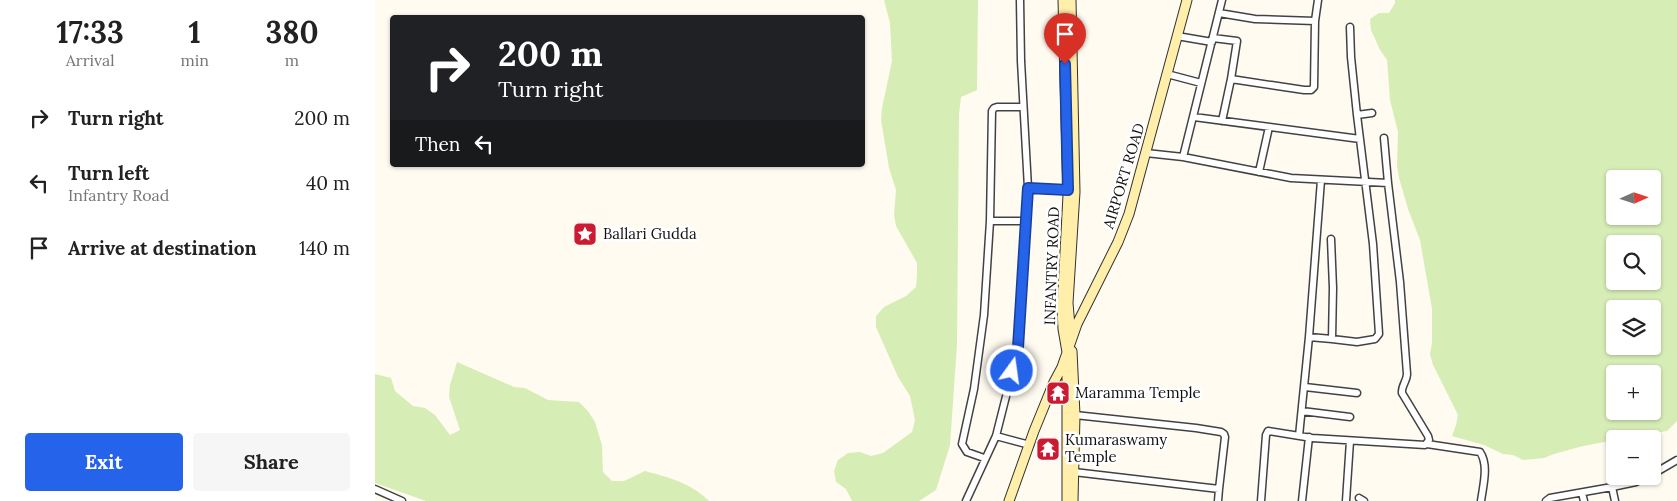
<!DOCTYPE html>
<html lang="en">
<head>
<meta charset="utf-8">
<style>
  :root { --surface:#fff; --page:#f6f6f6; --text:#222; --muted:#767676; --accent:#2563eb }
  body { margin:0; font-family:Lora,serif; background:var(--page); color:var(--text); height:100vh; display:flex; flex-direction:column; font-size:19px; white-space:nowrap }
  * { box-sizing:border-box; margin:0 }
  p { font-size:16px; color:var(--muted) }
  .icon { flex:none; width:28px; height:28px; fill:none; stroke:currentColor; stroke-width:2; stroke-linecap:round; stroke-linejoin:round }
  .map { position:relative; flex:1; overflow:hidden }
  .sheet { display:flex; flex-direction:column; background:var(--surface); width:375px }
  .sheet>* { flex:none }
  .hud { position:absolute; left:15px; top:15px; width:475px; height:152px; border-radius:5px; box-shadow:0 1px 4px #0004; background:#202124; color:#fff; overflow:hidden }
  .needle { width:32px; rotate:87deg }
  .buttons { position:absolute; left:1231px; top:170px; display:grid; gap:10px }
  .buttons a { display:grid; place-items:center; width:55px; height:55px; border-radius:5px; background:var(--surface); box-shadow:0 1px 4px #0004; font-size:25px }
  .pin { position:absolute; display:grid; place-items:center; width:42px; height:42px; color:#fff; margin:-51px -21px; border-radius:50% 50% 50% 0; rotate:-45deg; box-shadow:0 0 5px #0007 }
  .pin .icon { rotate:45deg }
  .me { position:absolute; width:55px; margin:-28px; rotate:14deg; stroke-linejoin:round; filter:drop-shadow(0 0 4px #0008) }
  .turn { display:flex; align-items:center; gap:18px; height:105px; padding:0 25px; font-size:22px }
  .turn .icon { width:65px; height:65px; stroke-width:2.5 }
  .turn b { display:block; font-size:35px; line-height:42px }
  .then { display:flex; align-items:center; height:48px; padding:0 25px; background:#0003; gap:10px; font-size:19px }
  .eta { display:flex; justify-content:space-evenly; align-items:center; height:85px; text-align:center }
  .eta b { font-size:30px; font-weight:700; line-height:35px }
  .button { display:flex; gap:10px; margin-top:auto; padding:10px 25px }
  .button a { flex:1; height:58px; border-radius:5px; background:var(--accent); color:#fff; font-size:20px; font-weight:700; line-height:58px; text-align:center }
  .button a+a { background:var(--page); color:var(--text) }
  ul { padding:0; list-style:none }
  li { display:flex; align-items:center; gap:15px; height:65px; padding:0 25px }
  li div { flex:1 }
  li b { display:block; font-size:19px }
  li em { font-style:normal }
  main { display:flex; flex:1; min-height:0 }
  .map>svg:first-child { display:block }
  .green { fill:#d7edb6; fill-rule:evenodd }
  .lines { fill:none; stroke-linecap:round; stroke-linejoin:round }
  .street-casing { stroke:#424242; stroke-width:9 }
  .secondary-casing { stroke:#313131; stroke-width:11 }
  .street { stroke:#fff; stroke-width:6 }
  .secondary { stroke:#ffefab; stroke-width:9 }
  .route-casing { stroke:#184099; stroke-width:12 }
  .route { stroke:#2563eb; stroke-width:9 }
  .labels { text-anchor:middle; stroke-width:5; stroke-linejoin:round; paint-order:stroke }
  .street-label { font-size:15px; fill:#0f0f0f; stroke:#fff }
  .poi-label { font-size:15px; fill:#0f0f0f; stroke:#fff; text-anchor:start }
</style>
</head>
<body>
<main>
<section class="sheet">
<div class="eta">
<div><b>17:33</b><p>Arrival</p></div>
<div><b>1</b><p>min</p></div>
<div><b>380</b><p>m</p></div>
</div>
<ul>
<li><svg class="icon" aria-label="right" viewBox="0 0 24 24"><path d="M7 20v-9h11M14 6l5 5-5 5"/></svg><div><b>Turn right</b></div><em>200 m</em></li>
<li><svg class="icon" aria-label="left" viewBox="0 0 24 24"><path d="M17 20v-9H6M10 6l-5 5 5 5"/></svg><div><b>Turn left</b><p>Infantry Road</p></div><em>40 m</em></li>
<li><svg class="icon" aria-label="arrive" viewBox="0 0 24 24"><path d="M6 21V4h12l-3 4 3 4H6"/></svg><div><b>Arrive at destination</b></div><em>140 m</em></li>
</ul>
<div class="button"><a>Exit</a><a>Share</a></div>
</section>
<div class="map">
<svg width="1302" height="501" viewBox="0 0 1302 501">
  <rect width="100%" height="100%" fill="#fffbf0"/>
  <path class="green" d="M509,0h94l-1,90 -16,7 -2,17 -2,231 -7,100 -14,45 -17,11h-67l-6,-12 -10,-7 -2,-11 4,-11 10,-7 12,-1 11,4 12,-3 29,-21 3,-12 -5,-24 -12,-19 -22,-50v-11l8,-9 22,-11 10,-9 1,-12v-12l-21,-37 -2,-11 2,-25 -7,-22 -8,-48 1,-12 10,-47 -2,-38z
    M1020,0h282v421l-10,10 -52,8v1l-32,6 -29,8 -10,4 -21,2 -10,-5 -10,-1 -19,-9 -32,-9 4,-11 2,-10 -25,-50 -3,-11 2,-11v-34l-12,-69 -12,-31 -9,-31 -2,-12 1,-34 -8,-32 -3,-40 -7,-10 -9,-20 -1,-11 9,-6h10l6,-10zM1240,179h38v37h-38zM1240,244h38v37h-38zM1240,309h38v37h-38zM1240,374h38v37h-38z
    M82,362l57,25 11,1 23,12 31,2 9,9 7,11 7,23 1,27 9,9h12l21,-10c23,6 46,12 64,30h-283l-51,-18v-109l16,4 4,13 18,15 12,2 10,7 15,20 10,-5 -11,-33 1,-12z"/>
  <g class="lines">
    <g class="street-casing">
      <path id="street" d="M645,0l1,61 7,127 40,2
        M940,21l3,-21
        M975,27l1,30 6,58 15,-2
        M802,36l35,6
        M838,38l24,3 -6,38 73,11h7l3,-3 1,-66 -60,-2 -36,-6
        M792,74l34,9
        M819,117l166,22
        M847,121l9,-42
        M1009,138l4,45
        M771,153l37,4 39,-157
        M808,157l108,21 97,5 12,99 7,92c0,7 -6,12 -5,19l26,43 1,4 -4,5 -113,-7 -44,-7 -2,4 -5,66
        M884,172l10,-45
        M653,188l-10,161 -22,87 34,9
        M615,221h36
        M934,337l12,-157
        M957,339l25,3 18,-3 4,-5 -6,-90 -16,-129
        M930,387l52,6
        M927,411l48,6
        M700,415l121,13 25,4 3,2 1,3 -6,52
        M924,436l10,-99 23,2 1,-51 -2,-49
        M1052,444l53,8c9,13 3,34 1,49
        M609,458l-17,-6 -5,-8 12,-55 10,-74 6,-94 2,-110 2,-3 3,-1h26
        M699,472l145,17 -1,12
        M1278,474l24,-14
        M1237,487l24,-5 11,-6
        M0,489l27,12
        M1207,493l2,8
        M984,498l5,3
        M591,501l30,-65
        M927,501l7,-64
        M971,501l4,-60
        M1171,501l4,-3 62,-11 3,14"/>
    </g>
    <g class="secondary-casing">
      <path id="secondary" d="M688,0l5,195 -6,114 1,20 4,23v149
        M696,338l-3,-35 7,-111 -4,-192
        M697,351l3,64 -2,86
        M634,501l25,-70 20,-49 8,-15 15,-43 41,-82 11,-28 58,-214"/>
    </g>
    <use href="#street" class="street"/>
    <use href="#secondary" class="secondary"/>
  </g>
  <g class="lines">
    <g class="route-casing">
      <path id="route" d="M637,371l6,-23 10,-160 40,2 -3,-126"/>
    </g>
    <use href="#route" class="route"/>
  </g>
  <defs>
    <g id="sight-square" transform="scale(1.25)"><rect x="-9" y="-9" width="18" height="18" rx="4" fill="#ca1b32" stroke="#fff"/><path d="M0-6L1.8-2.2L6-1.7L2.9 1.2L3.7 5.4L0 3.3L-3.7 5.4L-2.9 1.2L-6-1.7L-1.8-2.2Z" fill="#fff"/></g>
    <g id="temple-square" transform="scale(1.25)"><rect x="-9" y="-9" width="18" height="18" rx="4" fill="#ca1b32" stroke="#fff"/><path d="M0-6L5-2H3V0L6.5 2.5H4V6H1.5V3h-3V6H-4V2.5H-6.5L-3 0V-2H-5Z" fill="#fff"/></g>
  </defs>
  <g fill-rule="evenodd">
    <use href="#sight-square" x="210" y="234"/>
    <use href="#temple-square" x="683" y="393"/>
    <use href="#temple-square" x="673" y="449"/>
  </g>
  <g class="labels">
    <g class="street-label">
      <text transform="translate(749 176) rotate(-73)" y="5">AIRPORT ROAD</text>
      <text transform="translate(677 266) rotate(-88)" y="5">INFANTRY ROAD</text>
    </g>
    <g class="poi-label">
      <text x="228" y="239">Ballari Gudda</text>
      <text x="700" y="398">Maramma Temple</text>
      <text x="690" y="445">Kumaraswamy<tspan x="690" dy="17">Temple</tspan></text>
    </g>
  </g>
</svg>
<div class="buttons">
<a><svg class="needle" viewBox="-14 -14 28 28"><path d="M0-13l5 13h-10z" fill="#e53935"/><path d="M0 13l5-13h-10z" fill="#767676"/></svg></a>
<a><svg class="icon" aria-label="search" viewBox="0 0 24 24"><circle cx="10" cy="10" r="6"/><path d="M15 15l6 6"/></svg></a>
<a><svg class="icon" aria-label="layers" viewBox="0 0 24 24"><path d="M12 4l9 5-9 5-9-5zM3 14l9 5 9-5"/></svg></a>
<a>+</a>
<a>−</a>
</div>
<div class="pin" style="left:690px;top:64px;background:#d93025"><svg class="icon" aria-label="arrive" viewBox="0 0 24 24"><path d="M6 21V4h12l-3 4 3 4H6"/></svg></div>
<svg class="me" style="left:637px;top:371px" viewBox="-20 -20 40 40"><circle r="17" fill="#2563eb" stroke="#fff" stroke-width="3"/><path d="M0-11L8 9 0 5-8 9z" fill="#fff"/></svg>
<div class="hud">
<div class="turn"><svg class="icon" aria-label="right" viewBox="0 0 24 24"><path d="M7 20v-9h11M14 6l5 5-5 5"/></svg><div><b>200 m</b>Turn right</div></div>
<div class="then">Then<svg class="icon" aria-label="left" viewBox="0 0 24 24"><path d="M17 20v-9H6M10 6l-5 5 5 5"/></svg></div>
</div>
</div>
</main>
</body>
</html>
